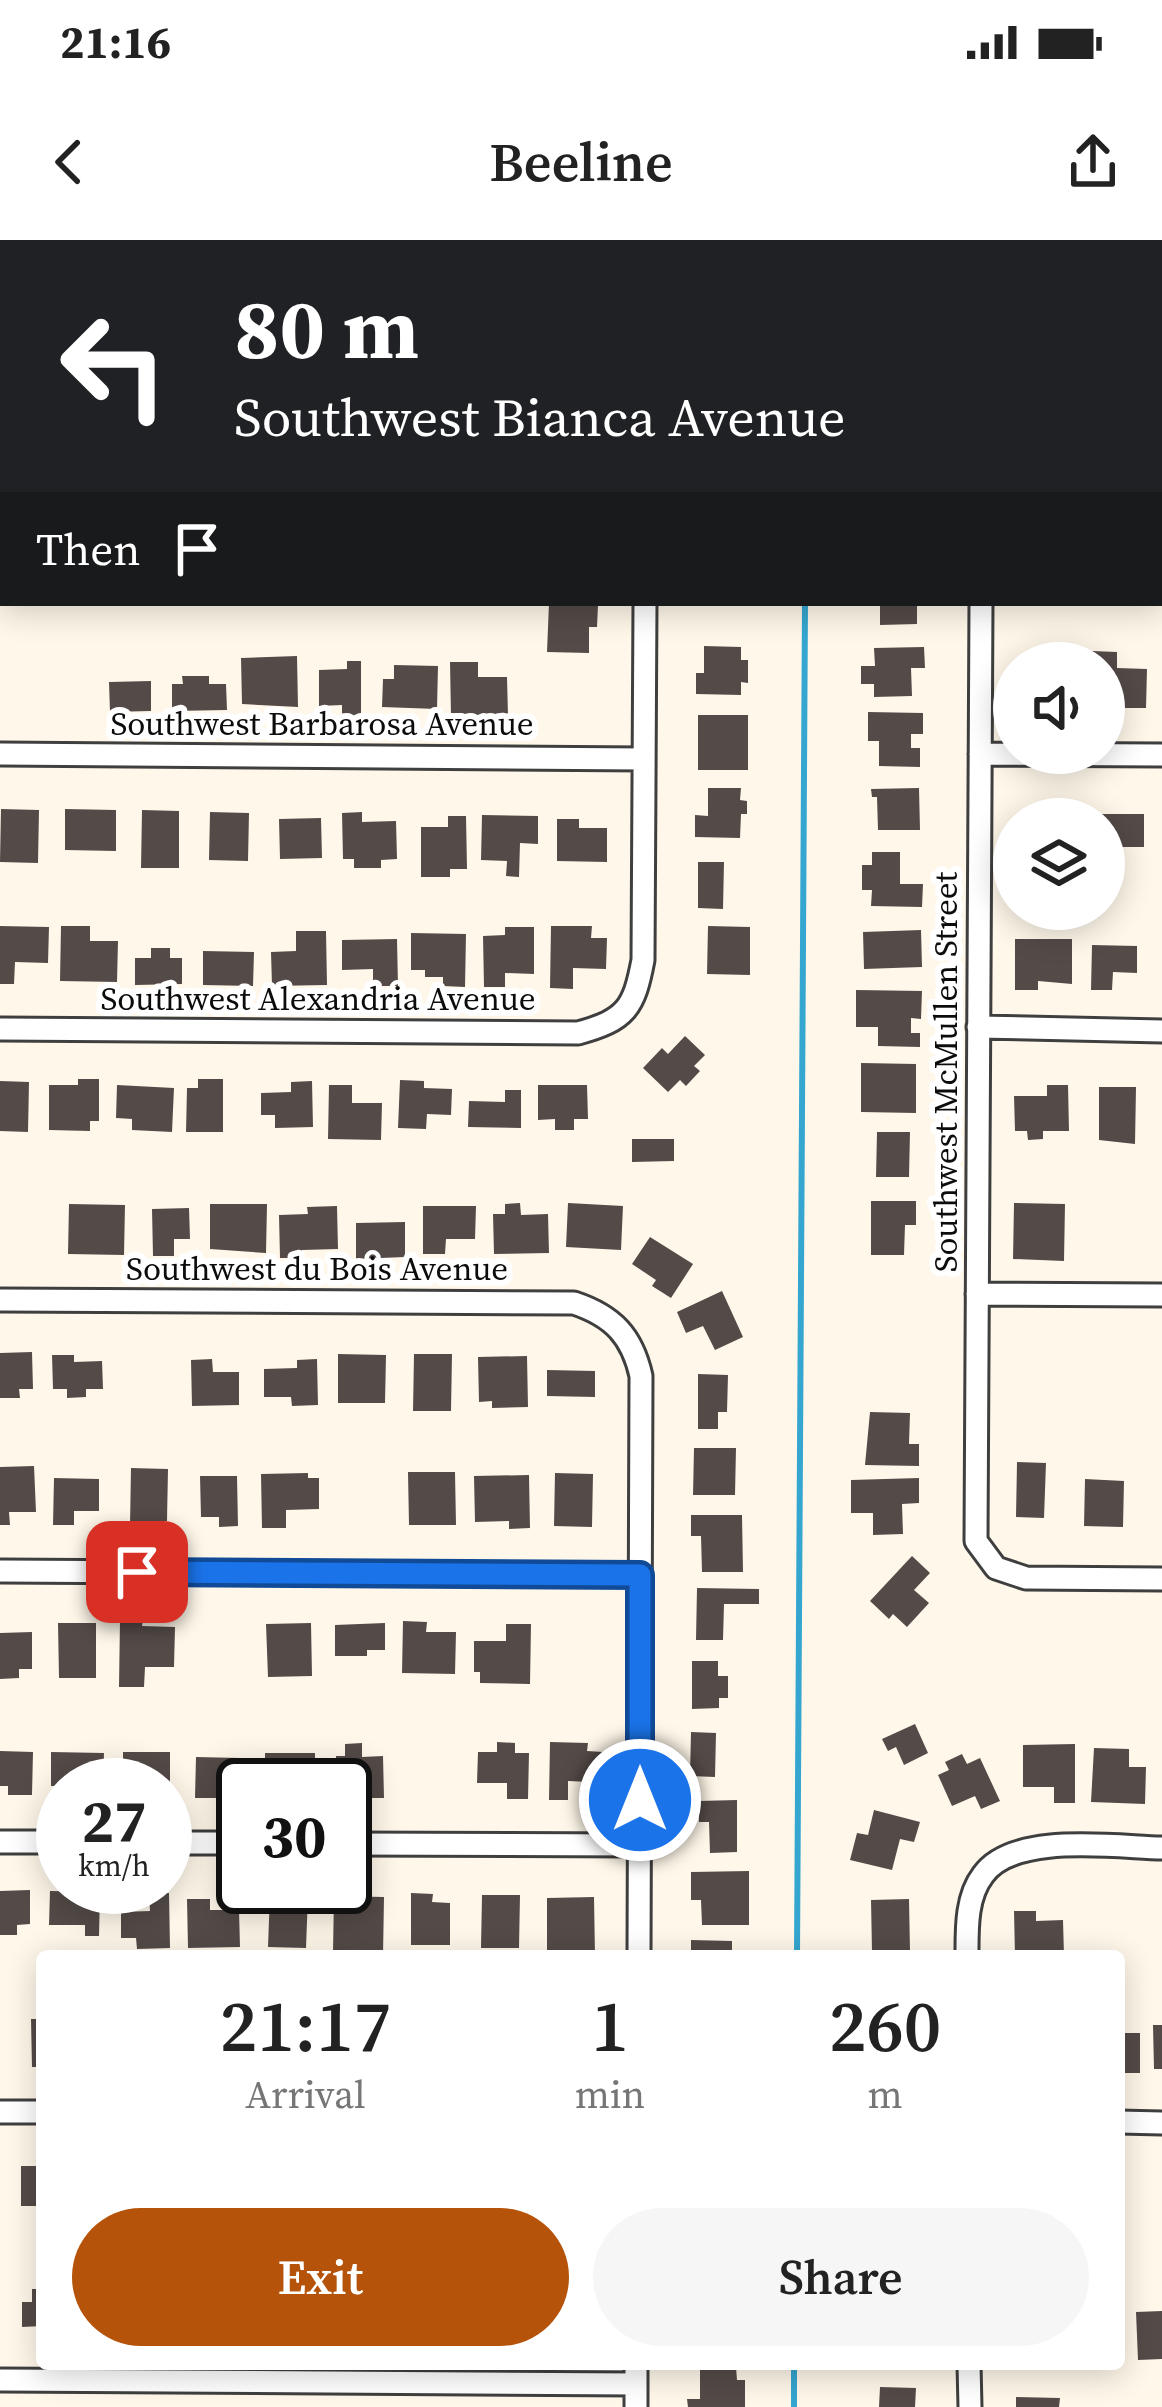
<!DOCTYPE html>
<html lang="en">
<head>
<meta charset="utf-8">
<style>
  :root { --surface:#fff; --page:#f6f6f6; --text:#222; --muted:#767676; --accent:#b45309 }
  body { margin:0; font-family:"Source Serif 4",serif; background:var(--page); color:var(--text); height:100vh; display:flex; flex-direction:column; font-size:45px; white-space:nowrap }
  * { box-sizing:border-box; margin:0 }
  p { font-size:39px; color:var(--muted) }
  .icon { flex:none; width:66px; height:66px; fill:none; stroke:currentColor; stroke-width:2; stroke-linecap:round; stroke-linejoin:round }
  .map { position:relative; flex:1; overflow:hidden }
  .drawer { position:absolute; left:36px; top:1710px; width:1089px; height:420px; display:flex; flex-direction:column; background:var(--surface); border-radius:12px; box-shadow:0 6px 30px #0003 }
  .drawer>* { flex:none }
  .top-card { position:absolute; left:0px; top:0px; width:1164px; height:366px; box-shadow:0 6px 30px #0003; background:#202124; color:#fff; overflow:hidden }
  .buttons { position:absolute; left:993px; top:402px; display:grid; gap:24px }
  .buttons a { display:grid; place-items:center; width:132px; height:132px; border-radius:50%; background:var(--surface); box-shadow:0 6px 30px #0003; font-size:60px }
  .speed { position:absolute; left:36px; top:1518px; display:flex; gap:24px; font-size:60px; font-weight:700; text-align:center }
  .speed>* { display:grid; place-content:center; width:156px; height:156px; border-radius:50%; background:var(--surface); box-shadow:0 6px 30px #0003; line-height:1 }
  .speed small { font-size:30px; font-weight:400 }
  .speed .limit { border:6px solid #111; border-radius:18px; background:#fff; color:#111 }
  .pin { position:absolute; display:grid; place-items:center; width:102px; height:102px; color:#fff; margin:-51px; border-radius:24px; box-shadow:0 6px 18px #0006 }
  .me { position:absolute; width:132px; margin:-66px; rotate:0deg; stroke-linejoin:round; filter:drop-shadow(0 0 9px #0008) }
  .turn { display:flex; align-items:center; gap:42px; height:252px; padding:0 36px; font-size:54px }
  .turn .icon { width:156px; height:156px; stroke-width:2.5 }
  .turn b { display:block; font-size:84px; line-height:102px }
  .then { display:flex; align-items:center; height:114px; padding:0 36px; background:#0003; gap:24px; font-size:45px }
  .eta { display:flex; justify-content:space-evenly; align-items:center; height:204px; text-align:center }
  .eta b { font-size:72px; font-weight:600; line-height:84px }
  .button { display:flex; gap:24px; margin-top:auto; padding:24px 36px }
  .button a { flex:1; height:138px; border-radius:72px; background:var(--accent); color:#fff; font-size:48px; font-weight:600; line-height:138px; text-align:center }
  .button a+a { background:var(--page); color:var(--text) }
  .status { display:flex; justify-content:space-between; align-items:center; height:84px; padding:0 60px; background:var(--surface); direction:ltr }
  .status svg { height:33px; fill:currentColor }
  header { display:flex; justify-content:space-between; align-items:center; height:156px; padding:0 36px; background:var(--surface); font-size:54px; font-weight:600 }
  .map>svg:first-child { display:block }
  .lines { fill:none; stroke-linecap:round; stroke-linejoin:round }
  .stream { stroke:#34a6cf; stroke-width:6 }
  .building { fill:#544b48 }
  .minor-casing { stroke:#3f3f3f; stroke-width:27 }
  .minor { stroke:#fff; stroke-width:21 }
  .route-casing { stroke:#114b97; stroke-width:30 }
  .route { stroke:#1a73e8; stroke-width:21 }
  .labels { text-anchor:middle; stroke-width:12; stroke-linejoin:round; paint-order:stroke }
  .street-label { font-size:33px; fill:#0c0c0c; stroke:#fff }
</style>
</head>
<body>
<div class="status"><b>21:16</b><svg viewBox="0 0 49 12"><path d="M0 12V9h3v3zM5 12V6h3v6zM10 12V3h3v9zM15 12V0h3v12zM26 1h20v11H26zM47 4h2v5h-2z"/></svg></div>
<header><svg class="icon" aria-label="back" viewBox="0 0 24 24"><path d="M15 5l-7 7 7 7"/></svg>Beeline<svg class="icon" aria-label="share" viewBox="0 0 24 24"><path d="M12 15V3M7 8l5-5 5 5M5 13v7h14v-7"/></svg></header>
<div class="map">
<svg width="1162" height="2167" viewBox="0 0 1162 2167">
  <rect width="100%" height="100%" fill="#fff8ea"/>
  <g class="lines">
    <path class="stream" d="M808,3v-3
      M797,1716l8,-1353
      M794,2167v-43"/>
  </g>
  <path class="building" d="M549,363l49,2 -1,22h-8v26l-42,-1z
    M880,363h37v21l-37,1z
    M704,406l37,1v13h7v23l-7,-1v13l-45,-1v-21h8z
    M924,407l1,21h-14l1,28 -38,1v-13h-13v-18h14l-1,-18z
    M1092,411l25,1v16l30,1 -1,39h-31v12h-11v-57h-12z
    M297,416l1,51 -56,-3 -1,-46z
    M347,421h14v55h-19v-11l-23,1v-36l28,-1z
    M450,422h28v15h29l1,39 -57,1z
    M394,425l44,1 -1,43 -55,-2 1,-28h11z
    M182,436h27v8h17l1,26 -55,1v-27h11z
    M151,441v30l-41,1 -1,-30z
    M868,472l55,1v21h-12v14h9v19l-41,-1v-25h-11z
    M698,475h50v55h-50z
    M708,548h33l-1,12 7,1v13h-6l-1,24 -45,-1v-22l13,1z
    M919,548l1,42h-42l-1,-33h-5l-1,-8z
    M1,569l38,1 -1,53 -38,-1z
    M65,569l51,1v41l-51,-1z
    M142,570l37,1v57h-38z
    M210,572l39,1 -1,48 -39,-1z
    M362,572v10l34,-1 1,38 -16,1v8h-27v-9h-11l-1,-46z
    M1093,574h51v33h-40v-28h-11z
    M482,575l56,1v28l-18,-1 -1,34 -13,-1 1,-15 -26,-1z
    M448,576h18l1,53h-17v8h-29v-50h27z
    M321,578l1,40 -42,1 -1,-40z
    M557,579h22v9h28v34l-50,-1z
    M872,612h28v32h23l-1,23 -51,-1 1,-16h-10v-25h10z
    M698,622h26l-1,47 -25,-1z
    M0,686l49,1 -1,36 -33,-1 -1,22h-14z
    M61,686h29v15h28l-1,41 -57,-1z
    M551,686h41l-1,12h16l-1,31 -33,-1v21l-23,-1z
    M708,686l42,1v48l-43,-1z
    M505,687h29v47l-29,-1v14h-21l-1,-51 22,-1z
    M921,690l1,37 -58,2 -1,-37z
    M296,691h30l1,54 -55,1 -1,-34 25,-1z
    M411,693l55,1 -1,53 -22,-1v-9h-18v-7h-14z
    M397,699l1,47h-25v-17l-31,1v-30z
    M1015,699h57v45l-34,-3v9h-23z
    M1092,705l45,1v27l-24,-1 -1,18h-21z
    M151,708h19v10h12v26l-47,1v-27h16z
    M203,711l51,1 -1,34 -50,-1z
    M856,750l66,1 -1,28 -10,-1v15h9v14l-42,-1v-19h-22z
    M685,796l20,19 -11,11 6,5 -14,15 -6,-6 -12,12 -25,-24 19,-20 6,6z
    M861,823l55,1v49l-55,-1z
    M78,839h21v42h-9v10l-41,-1v-45h29z
    M198,839h25v53h-37l1,-44h11z
    M400,840l24,1v7l28,1 -1,26 -24,-1 -1,15 -28,-1z
    M0,841l29,1 -1,50 -28,-1z
    M312,841l1,46 -38,1v-13h-14v-22l30,-1v-10z
    M117,845l57,3 -2,44 -40,-2v-11l-16,-1z
    M329,845h23v18h30l-1,37 -53,-1z
    M538,845h49l1,34h-14v11h-19v-11l-17,1z
    M1047,845h21l1,46h-26v8l-15,1 -1,-9h-12l-1,-35h33z
    M1099,847h37l-1,57 -36,-4z
    M505,850h16v38l-53,-1 1,-26 36,1z
    M877,892h33l-1,45h-33z
    M632,899h42v22l-42,1z
    M871,961h45v24h-11l-1,30h-33z
    M520,963l1,12 27,-1 1,39 -55,1 -1,-40h12v-10z
    M568,963l55,3 -2,44 -55,-3z
    M1014,963l51,1 -1,57 -51,-2z
    M69,964l56,1 -1,50 -56,-1z
    M210,964h57l-1,49 -56,-4z
    M337,966l1,43 -36,1v8h-22l-1,-43 29,-1 -1,-7z
    M423,966h53l-1,33h-29l-1,15h-22z
    M189,968l1,31h-16v17h-21l-1,-47z
    M405,982v35l-49,2v-36z
    M650,997l43,27 -22,34 -19,-12 4,-6 -24,-16z
    M722,1051l21,46 -28,13 -12,-24 -17,7 -9,-21z
    M32,1112l1,37h-14l1,9h-20v-45z
    M338,1114l48,1 -1,48h-47z
    M414,1114h38l-1,57h-38z
    M52,1115h22v7l28,-1 1,28h-17v8l-19,1v-9h-14z
    M527,1116l1,51 -36,1v-7l-13,1 -1,-45z
    M212,1119l1,13h26v33l-47,1 -1,-46z
    M317,1119l1,46 -26,1 -1,-9h-27v-28l33,-1v-8z
    M547,1130l48,1v26l-48,-1z
    M698,1134l30,1 -1,37h-9v17h-20z
    M870,1172l40,1 -1,31h10v22l-54,-1z
    M694,1208h42l-1,47h-42z
    M1017,1222l29,1 -2,55 -28,-1z
    M34,1226l2,46h-27l1,13h-10v-58z
    M131,1228l37,1 -1,52h-14l-1,6 -22,-1z
    M408,1232h47l1,53h-47z
    M308,1233v5h11v31l-33,1v18h-24l-1,-54z
    M555,1233l38,1 -1,53 -38,-1z
    M529,1235l1,53 -21,1v-8l-34,1 -1,-46z
    M200,1236h37l1,50 -19,1v-10h-18z
    M54,1238l45,1v32h-25v14h-21z
    M919,1238v25l-17,1 1,30 -30,1v-22h-22v-33z
    M1085,1239l39,2 -1,46 -39,-1z
    M691,1275h51l1,57h-41l-1,-36h-10z
    M912,1316l18,17 -16,17 15,13 -22,24 -14,-13 -4,5 -19,-18z
    M697,1348l62,1v15h-35l-1,36h-27z
    M120,1380h23l-1,6 33,1 -1,40h-29l-1,20h-25z
    M403,1381l24,1 -1,10h30l-1,42 -53,-1z
    M58,1383h38v55h-37z
    M311,1383l1,53 -44,1 -2,-53z
    M385,1383v27h-18v6h-32v-31z
    M506,1384h25l-1,60 -50,-1v-11h-6v-31h32z
    M32,1392v37h-13v9l-19,1v-46z
    M692,1421h26v15h10v22h-9v10l-27,1z
    M915,1484l13,29 -24,12 -8,-18 -8,4 -6,-12z
    M691,1492l25,1 -1,44 -25,-1z
    M497,1502l18,1v10h14l-1,46h-21v-16h-30l1,-31h19z
    M550,1502l38,1 -1,8 16,1 -1,25h-12v5l-22,-1v19h-19z
    M362,1503v14l21,-1 1,42h-21v-5h-18v-8h-9v-29h9v-12z
    M1075,1504v59h-21v-16h-31v-42z
    M1094,1508l35,1v18h17l-1,37 -54,-2z
    M0,1511l33,1 -1,43h-24v-9h-8z
    M51,1512l53,1 -1,32 -52,1z
    M123,1512h47v44h-5v-11h-42z
    M265,1513h50v32h-50z
    M962,1514l5,10 13,-6 20,43 -19,8 -6,-13 -23,10 -14,-31 11,-5 -4,-8z
    M196,1517l44,1 -1,40h-44z
    M737,1560v52l-27,1 -1,-31h-10v-21z
    M874,1570l46,12 -6,20 -14,-3 -8,31 -42,-10 7,-27 11,2z
    M749,1631v54h-47l-1,-25h-10v-28z
    M30,1650v34l-13,1v10h-17v-44z
    M50,1651l50,1 -1,44h-14v-11h-36z
    M169,1653l1,55 -33,1 -1,-11h-15v-26l29,-1 -1,-17z
    M270,1653l38,1 -2,54 -38,-1z
    M411,1653l22,1 -1,8 18,1v42h-39z
    M482,1655h38l-1,53h-38z
    M334,1656l50,1 -1,59 -50,-4z
    M594,1657l1,59h-48v-58z
    M187,1659h23v11h29l1,37 -52,1z
    M909,1659l1,52 -38,1 -1,-52z
    M1014,1671h22v10l27,-1 1,36h-49z
    M691,1700l41,1v15h-41z
    M31,1779h11v48h-10z
    M1153,1785h9v44h-8z
    M1119,1793h21v40h-20z
    M21,1926h19l2,40h-21z
    M32,2049h10v37l-20,1v-25h10z
    M1162,2071v48l-24,1 -2,-48z
    M700,2127h36l1,13h8v27h-57l-1,-8h13z
    M880,2147l36,1 -1,19h-36z
    M1016,2157l44,1 -1,9h-43z"/>
  <g class="lines">
    <g class="minor-casing">
      <path id="minor" d="M649,3v-3
        M984,3v-3
        M0,244h3
        M1161,257h1
        M981,363l-5,938 20,27 30,10 136,1
        M0,514l643,5
        M980,514l182,1
        M978,787l184,4
        M0,789l578,4c48,-13 56,-25 65,-73l2,-357
        M977,1054l185,1
        M0,1060l574,3c39,13 58,33 67,73l-2,580
        M0,1331l640,4
        M0,1602h63
        M165,1603h78
        M345,1604l295,1
        M967,1716c0,-27 -1,-59 16,-81 30,-43 132,-28 179,-27
        M0,1872h42
        M1119,1882l43,1
        M969,2124l1,43
        M0,2140l636,4
        M636,2167v-43"/>
    </g>
    <use href="#minor" class="minor"/>
  </g>
  <g class="lines">
    <g class="route-casing">
      <path id="route" d="M137,1332l503,3v225"/>
    </g>
    <use href="#route" class="route"/>
  </g>
  <g class="labels">
    <g class="street-label">
      <text x="322" y="495">Southwest Barbarosa Avenue</text>
      <text x="318" y="770">Southwest Alexandria Avenue</text>
      <text transform="translate(945 832) rotate(-90)" y="12">Southwest McMullen Street</text>
      <text x="317" y="1040">Southwest du Bois Avenue</text>
    </g>
  </g>
</svg>
<div class="buttons">
<a><svg class="icon" aria-label="sound" viewBox="0 0 24 24"><path d="M4 9h4l5-4v14l-5-4H4zM17 9q2 3 0 6"/></svg></a>
<a><svg class="icon" aria-label="layers" viewBox="0 0 24 24"><path d="M12 4l9 5-9 5-9-5zM3 14l9 5 9-5"/></svg></a>
</div>
<div class="speed"><div>27<small>km/h</small></div><div class="limit">30</div></div>
<div class="pin" style="left:137px;top:1332px;background:#d93025"><svg class="icon" aria-label="arrive" viewBox="0 0 24 24"><path d="M6 21V4h12l-3 4 3 4H6"/></svg></div>
<svg class="me" style="left:640px;top:1560px" viewBox="-20 -20 40 40"><circle r="17" fill="#1a73e8" stroke="#fff" stroke-width="3"/><path d="M0-11L8 9 0 5-8 9z" fill="#fff"/></svg>
<div class="top-card">
<div class="turn"><svg class="icon" aria-label="left" viewBox="0 0 24 24"><path d="M17 20v-9H6M10 6l-5 5 5 5"/></svg><div><b>80 m</b>Southwest Bianca Avenue</div></div>
<div class="then">Then<svg class="icon" aria-label="arrive" viewBox="0 0 24 24"><path d="M6 21V4h12l-3 4 3 4H6"/></svg></div>
</div>
<section class="drawer">
<div class="eta">
<div><b>21:17</b><p>Arrival</p></div>
<div><b>1</b><p>min</p></div>
<div><b>260</b><p>m</p></div>
</div>
<div class="button"><a>Exit</a><a>Share</a></div>
</section>
</div>
</body>
</html>
